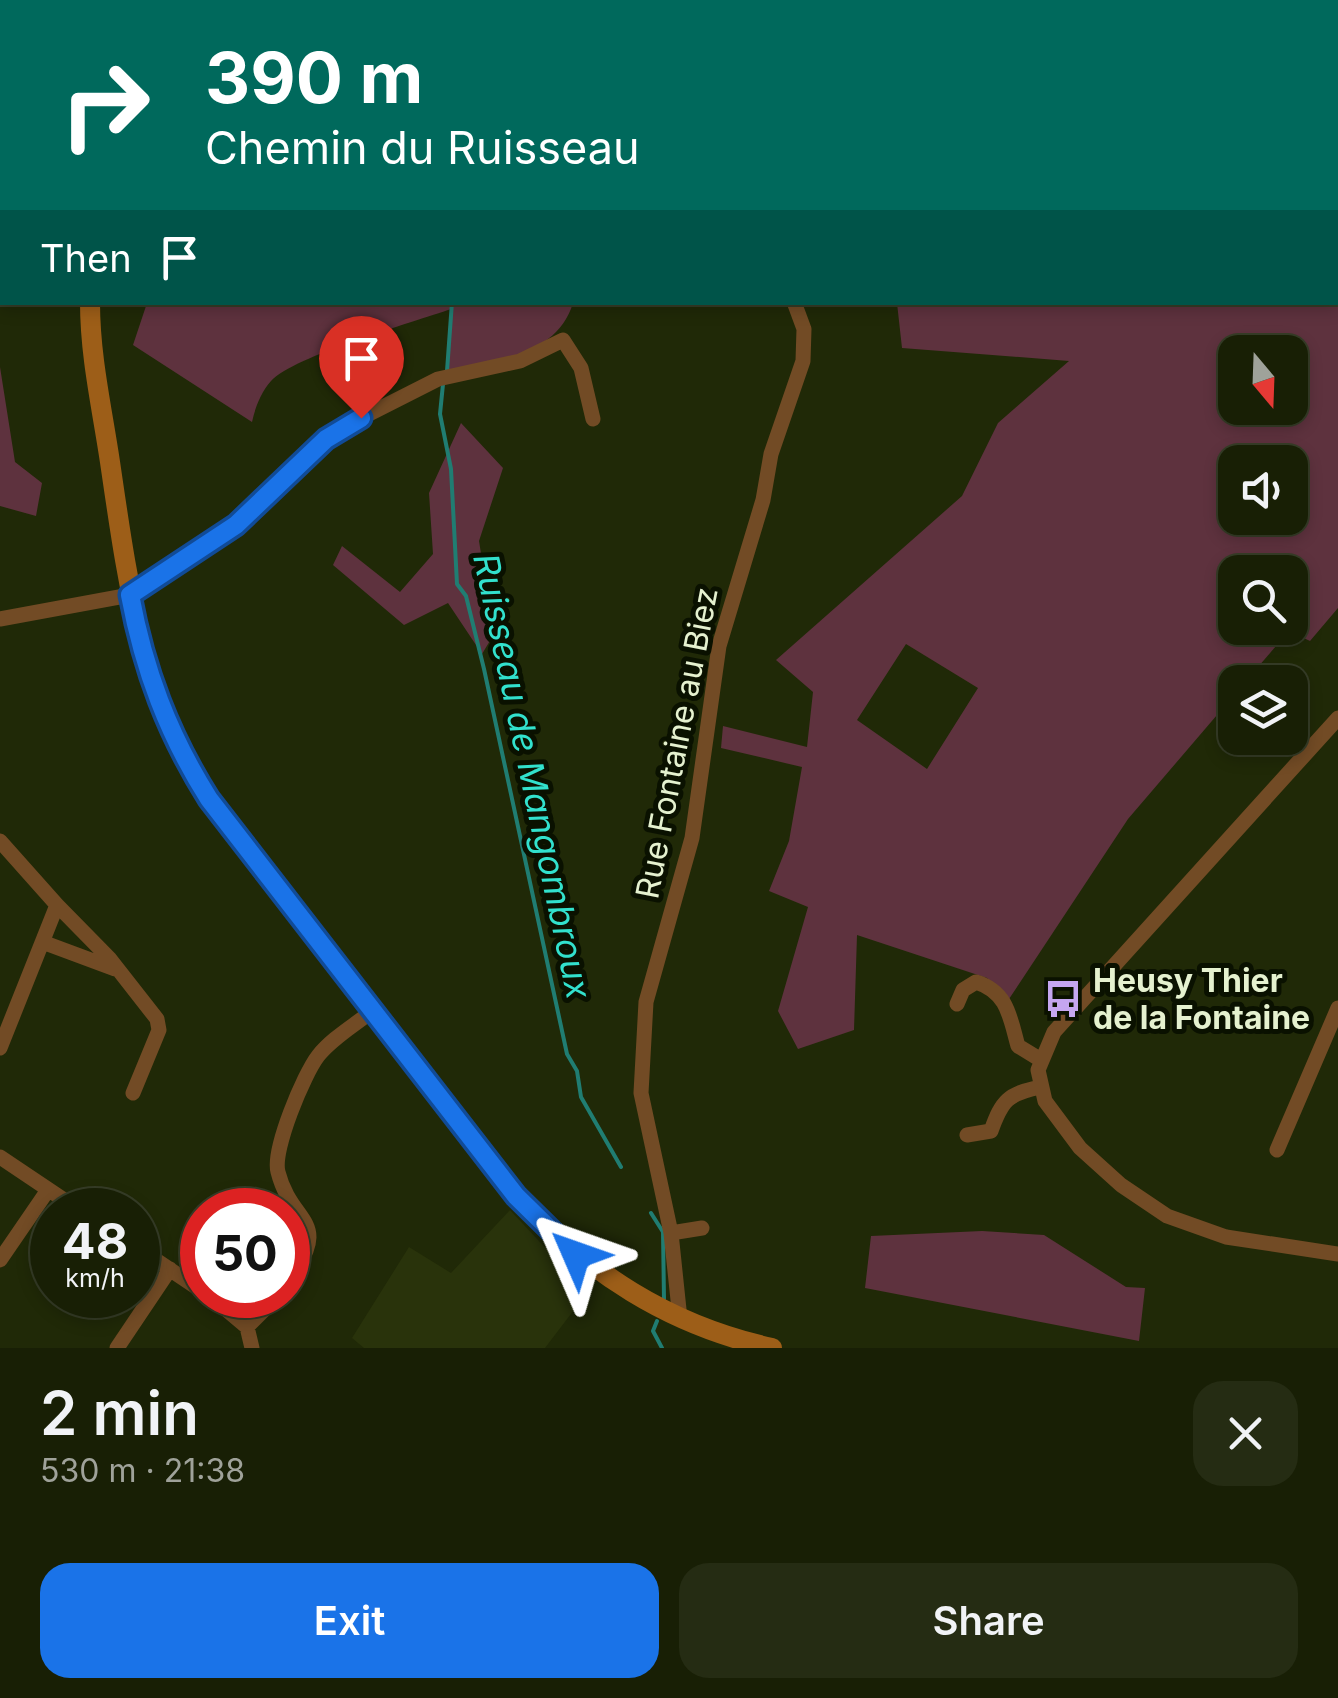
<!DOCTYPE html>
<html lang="en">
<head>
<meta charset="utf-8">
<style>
  :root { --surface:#181f05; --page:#252c13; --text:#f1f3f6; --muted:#9fa29a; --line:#363d27; --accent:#1a73e8 }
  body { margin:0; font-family:Inter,sans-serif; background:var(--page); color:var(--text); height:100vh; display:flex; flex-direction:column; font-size:38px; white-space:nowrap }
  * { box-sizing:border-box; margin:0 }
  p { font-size:32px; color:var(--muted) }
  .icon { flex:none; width:55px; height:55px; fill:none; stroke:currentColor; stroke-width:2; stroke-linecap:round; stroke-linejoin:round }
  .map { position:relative; height:1348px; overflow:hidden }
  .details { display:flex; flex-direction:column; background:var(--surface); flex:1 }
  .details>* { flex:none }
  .guide { position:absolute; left:0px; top:0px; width:1340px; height:305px; box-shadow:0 5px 15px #0003,0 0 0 2px var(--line); background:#00695c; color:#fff; overflow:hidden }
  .needle { width:65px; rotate:161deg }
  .tools { position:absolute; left:1218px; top:335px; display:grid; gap:20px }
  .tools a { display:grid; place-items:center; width:90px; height:90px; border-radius:20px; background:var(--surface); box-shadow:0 5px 15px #0003,0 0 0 2px var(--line); font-size:50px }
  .speed { position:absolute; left:30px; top:1188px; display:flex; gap:20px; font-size:50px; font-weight:700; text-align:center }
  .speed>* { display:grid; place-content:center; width:130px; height:130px; border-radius:50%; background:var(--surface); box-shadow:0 5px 15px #0003,0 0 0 2px var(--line); line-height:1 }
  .speed small { font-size:25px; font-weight:400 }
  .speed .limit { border:15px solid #d22; background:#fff; color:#111 }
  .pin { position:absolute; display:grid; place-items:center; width:85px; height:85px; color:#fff; margin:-102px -42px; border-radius:50% 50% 50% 0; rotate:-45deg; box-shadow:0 0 10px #0007 }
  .pin .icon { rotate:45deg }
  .me { position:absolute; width:110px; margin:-55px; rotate:313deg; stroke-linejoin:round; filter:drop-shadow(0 0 8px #0008) }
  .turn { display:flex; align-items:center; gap:35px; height:210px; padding:0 40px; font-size:45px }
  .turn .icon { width:130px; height:130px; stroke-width:2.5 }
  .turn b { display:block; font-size:70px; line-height:85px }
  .then { display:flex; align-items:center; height:95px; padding:0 40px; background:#0003; gap:20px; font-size:38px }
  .round { display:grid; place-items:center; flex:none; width:105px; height:105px; border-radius:30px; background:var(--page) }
  .head { display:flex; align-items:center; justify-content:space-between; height:170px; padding:0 40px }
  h1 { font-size:60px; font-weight:600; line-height:75px }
  .action { display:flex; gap:20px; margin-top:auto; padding:20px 40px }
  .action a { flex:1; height:115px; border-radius:30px; background:var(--accent); color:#fff; font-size:40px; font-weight:600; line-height:115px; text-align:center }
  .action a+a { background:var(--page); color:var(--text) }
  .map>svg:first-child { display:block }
  .built { fill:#29330b }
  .green { fill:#5e323e; fill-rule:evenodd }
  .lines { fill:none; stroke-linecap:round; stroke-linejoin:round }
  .stream { stroke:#207d72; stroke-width:4 }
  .minor { stroke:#724b25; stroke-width:15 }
  .secondary { stroke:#9d5e18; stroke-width:20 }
  .route-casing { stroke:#114b97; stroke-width:25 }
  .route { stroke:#1a73e8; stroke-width:18 }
  .labels { text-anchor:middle; stroke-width:10; stroke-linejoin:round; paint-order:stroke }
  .street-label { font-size:32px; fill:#e5f1cf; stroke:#0a1100 }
  .poi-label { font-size:32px; font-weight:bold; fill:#e5f1cf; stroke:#0a1100; text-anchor:start }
  .water-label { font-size:35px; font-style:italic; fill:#32e1cd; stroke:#0a1100 }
</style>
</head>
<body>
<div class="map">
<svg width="1338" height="1348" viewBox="0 0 1338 1348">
  <rect width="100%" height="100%" fill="#202907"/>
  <path class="built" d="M510,1210l41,44 42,31 -48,63h-181l-12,-10 57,-91 42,26z"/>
  <path class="green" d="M287,0h294l2,2h-298z
    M1003,0h335v608l-28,33 -21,-10 -44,51h-10v12l-107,125 -119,180 -22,-21 -130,-43 -3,95 -56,19 -20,-38 30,-104 -39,-16 20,-50 13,-74 -81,-19 2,-22 84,21 6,-55 -37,-32 186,-164 36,-73 71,-62 -167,-13 -5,-45 441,-1v-300zM1235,352h55v56h-55zM1235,462h55v56h-55zM1235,572h55v56h-55zM906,644l72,44 -51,81 -70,-49z
    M147,303h426c-16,53 -78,58 -126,68l4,-62c-37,13 -157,47 -180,72 -10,11 -16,27 -19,41l-119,-77z
    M0,367l15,95 27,21 -6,33 -36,-10z
    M461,423l42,45 -24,73 15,93 -12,20 -34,-51 -44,22 -71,-60 9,-19 58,46 33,-38 -4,-61z
    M982,1231l62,4 82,52 19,1 -6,53 -274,-53 6,-52z"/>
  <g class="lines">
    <path class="stream" d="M421,0l1,2
      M447,371l5,-69
      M443,384l-3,30 11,55 6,115 9,12 18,73 83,385 10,17 4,26 40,70
      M651,1213l12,19 1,67
      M657,1321l-4,10 9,17"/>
    <path class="minor" d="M695,2v-2
      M0,619l130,-24 106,-70 90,-86 35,-21 77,-39 82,-18 43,-21 18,28 12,51
      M1338,718l-284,314 -16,38 7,31 35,47 41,37 46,31 59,21 112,17
      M0,841l57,64 -57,143
      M57,905l53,54 47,60 2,11 -26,63
      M45,943l70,26
      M957,1004l6,-14 13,-8c32,10 34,36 42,64l23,14
      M967,1135l24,-4c11,-31 17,-37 49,-44
      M1277,1150l61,-142
      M0,1157l79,53
      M671,1233l31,-5
      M138,1248l64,43
      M0,1260l48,-70
      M288,1283c46,-66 4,-56 -10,-111 -6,-22 26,-98 40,-116 14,-18 37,-31 54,-45
      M209,1295l38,32 32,-32
      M680,1319l-9,-86 -30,-140 5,-91 46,-164 27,-192 44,-146 8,-46 32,-93 1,-32 -10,-27
      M247,1327l5,21
      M117,1348l53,-79"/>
    <path class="secondary" d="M191,0v2
      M90,302c0,55 12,106 20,160 18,123 31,227 98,335l308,399c73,77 152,129 256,152"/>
  </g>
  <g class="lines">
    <g class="route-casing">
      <path id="route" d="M361,418l-35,21 -90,86 -106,70c14,75 38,139 79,204l307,397 60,59"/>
    </g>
    <use href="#route" class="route"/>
  </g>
  <defs>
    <g id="bus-bare" transform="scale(3)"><path d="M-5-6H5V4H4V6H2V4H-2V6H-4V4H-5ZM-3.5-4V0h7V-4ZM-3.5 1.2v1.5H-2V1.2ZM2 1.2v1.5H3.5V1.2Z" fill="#c5a6f0" stroke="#0a1100" stroke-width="2.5" paint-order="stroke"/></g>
  </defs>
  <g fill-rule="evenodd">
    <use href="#bus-bare" x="1063" y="999"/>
  </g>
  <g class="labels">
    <g class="street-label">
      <text transform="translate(677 743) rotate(-79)" y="11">Rue Fontaine au Biez</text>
    </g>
    <g class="poi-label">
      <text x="1093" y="992">Heusy Thier<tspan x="1093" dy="37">de la Fontaine</tspan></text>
    </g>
    <g class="water-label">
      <text transform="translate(532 776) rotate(78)" y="12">Ruisseau de Mangombroux</text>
    </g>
  </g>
</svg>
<div class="tools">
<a><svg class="needle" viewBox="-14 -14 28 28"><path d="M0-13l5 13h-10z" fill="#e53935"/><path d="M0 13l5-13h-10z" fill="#9fa29a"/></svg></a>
<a><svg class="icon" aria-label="sound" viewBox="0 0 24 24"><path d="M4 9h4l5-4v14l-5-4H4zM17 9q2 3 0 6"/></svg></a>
<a><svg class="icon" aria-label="search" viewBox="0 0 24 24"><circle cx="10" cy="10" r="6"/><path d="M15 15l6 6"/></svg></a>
<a><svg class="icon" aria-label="layers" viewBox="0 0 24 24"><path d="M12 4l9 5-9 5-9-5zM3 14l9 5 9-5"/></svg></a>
</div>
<div class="speed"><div>48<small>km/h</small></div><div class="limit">50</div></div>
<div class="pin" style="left:361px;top:418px;background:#d93025"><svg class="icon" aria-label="arrive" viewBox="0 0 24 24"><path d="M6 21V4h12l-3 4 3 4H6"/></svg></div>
<svg class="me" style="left:576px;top:1255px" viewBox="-20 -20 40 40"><path d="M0-17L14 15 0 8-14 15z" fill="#1a73e8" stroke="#fff" stroke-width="4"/></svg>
<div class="guide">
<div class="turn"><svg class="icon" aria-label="right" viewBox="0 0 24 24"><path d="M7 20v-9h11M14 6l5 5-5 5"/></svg><div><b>390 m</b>Chemin du Ruisseau</div></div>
<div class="then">Then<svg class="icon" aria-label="arrive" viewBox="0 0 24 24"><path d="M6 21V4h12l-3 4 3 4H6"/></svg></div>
</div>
</div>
<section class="details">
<div class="head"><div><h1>2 min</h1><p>530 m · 21:38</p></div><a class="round"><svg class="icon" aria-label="close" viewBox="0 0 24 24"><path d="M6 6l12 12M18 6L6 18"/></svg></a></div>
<div class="action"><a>Exit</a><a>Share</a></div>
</section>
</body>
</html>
